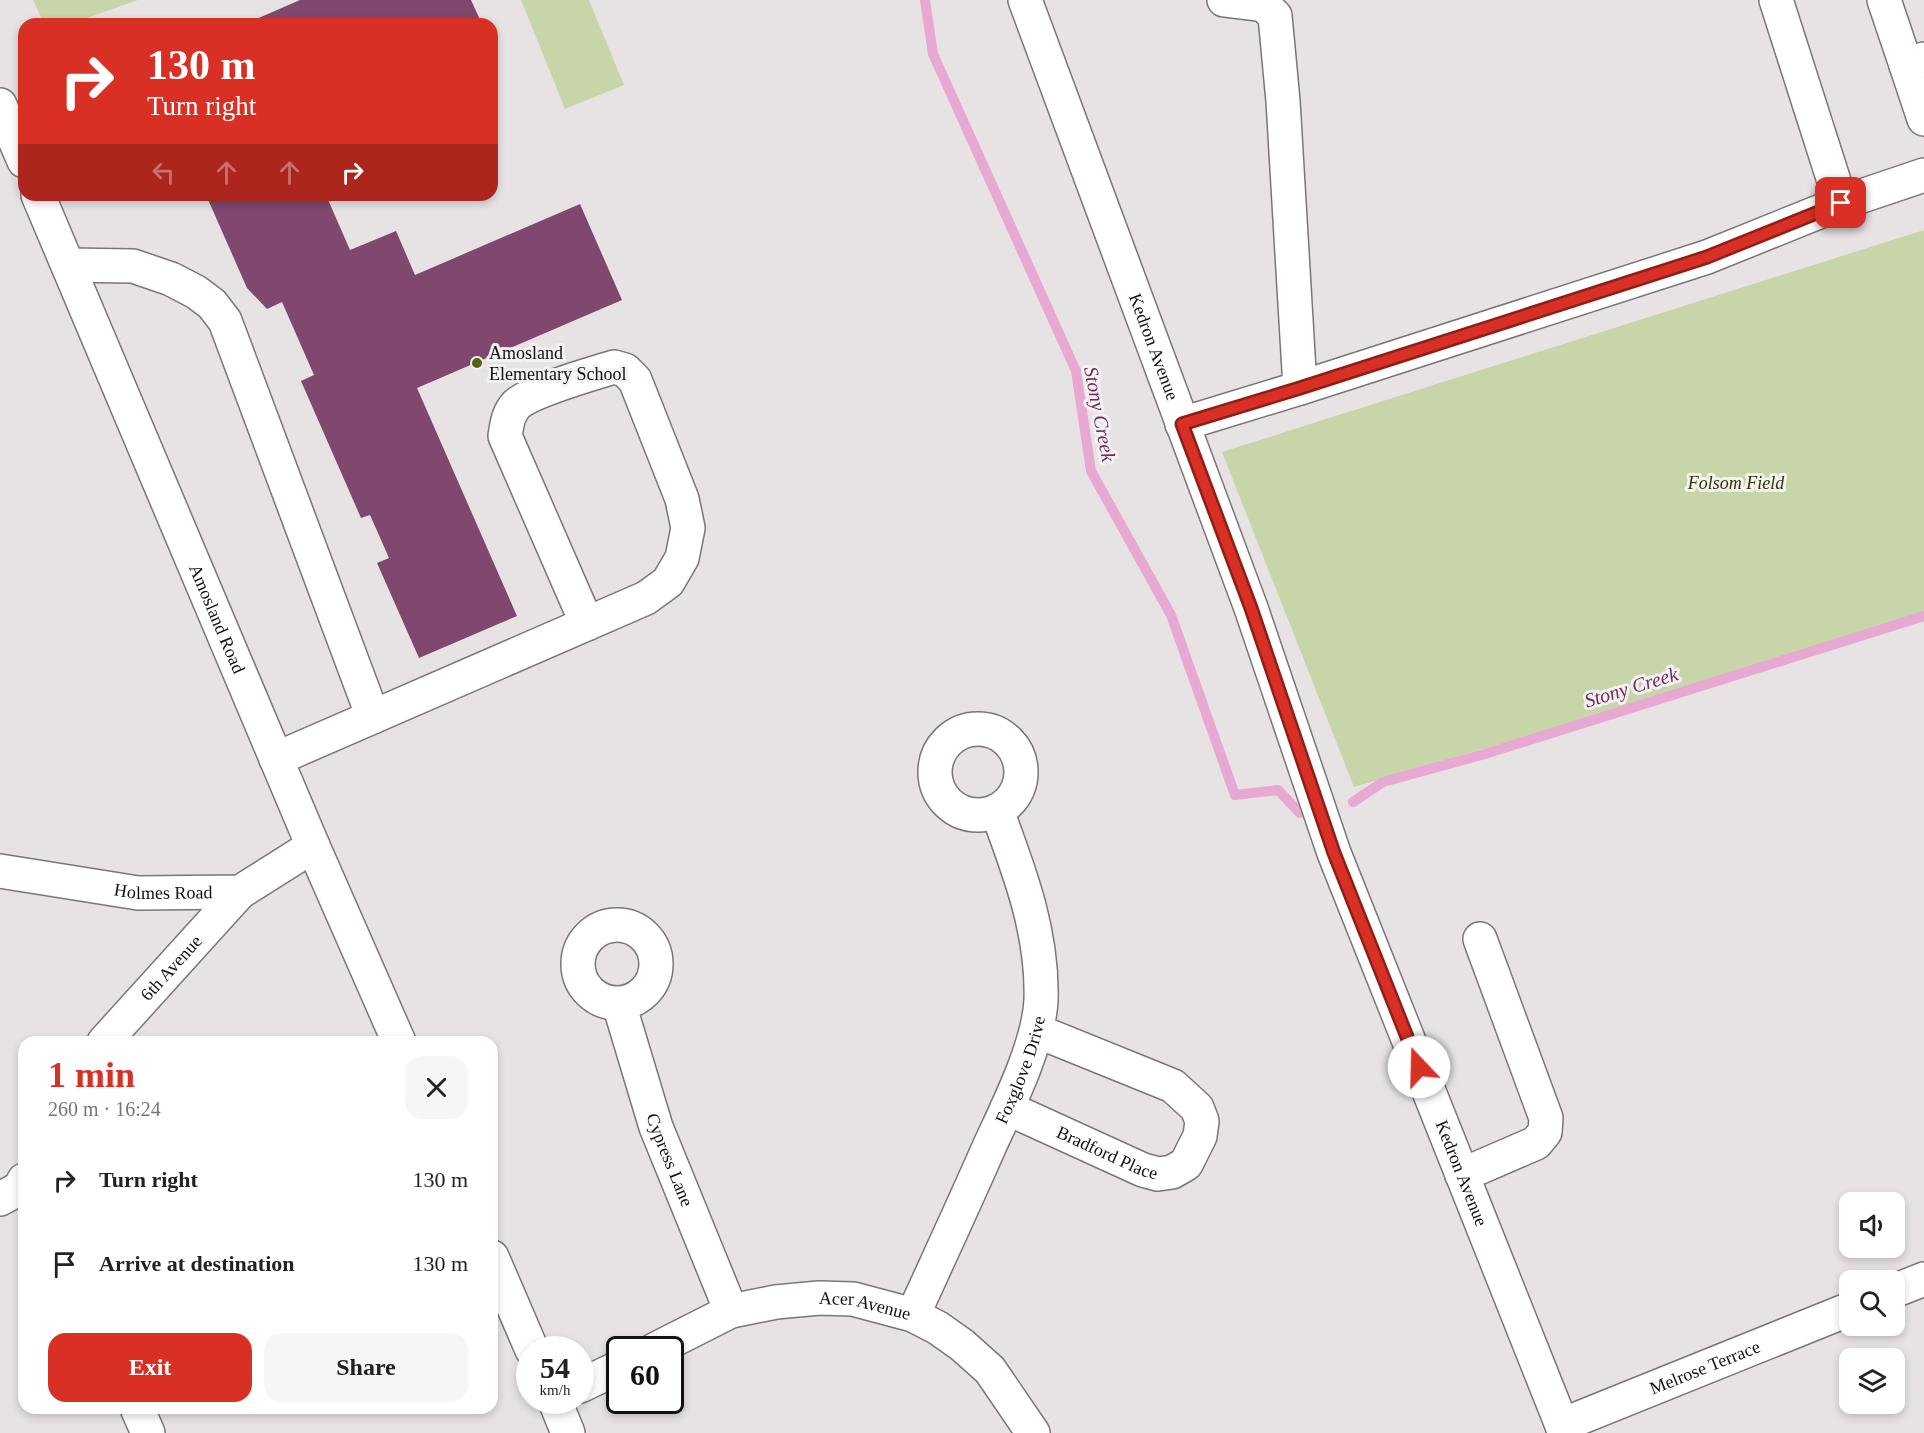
<!DOCTYPE html>
<html lang="en">
<head>
<meta charset="utf-8">
<style>
  :root { --surface:#fff; --page:#f6f6f6; --text:#222; --muted:#767676; --accent:#d93025 }
  body { margin:0; font-family:Georgia,serif; background:var(--page); color:var(--text); height:100vh; display:flex; flex-direction:column; font-size:22px; white-space:nowrap }
  * { box-sizing:border-box; margin:0 }
  p { font-size:20px; color:var(--muted) }
  .icon { flex:none; width:33px; height:33px; fill:none; stroke:currentColor; stroke-width:2; stroke-linecap:round; stroke-linejoin:round }
  .map { position:relative; flex:1; overflow:hidden }
  .details { position:absolute; left:18px; top:1036px; width:480px; height:378px; display:flex; flex-direction:column; background:var(--surface); border-radius:18px; box-shadow:0 3px 9px #0003 }
  .details>* { flex:none }
  .guide { position:absolute; left:18px; top:18px; width:480px; height:183px; border-radius:18px; box-shadow:0 3px 9px #0003; background:#d93025; color:#fff; overflow:hidden }
  .tools { position:absolute; left:1839px; top:1192px; display:grid; gap:12px }
  .tools a { display:grid; place-items:center; width:66px; height:66px; border-radius:12px; background:var(--surface); box-shadow:0 3px 9px #0003; font-size:30px }
  .speed { position:absolute; left:516px; top:1336px; display:flex; gap:12px; font-size:30px; font-weight:700; text-align:center }
  .speed>* { display:grid; place-content:center; width:78px; height:78px; border-radius:50%; background:var(--surface); box-shadow:0 3px 9px #0003; line-height:1 }
  .speed small { font-size:15px; font-weight:400 }
  .speed .limit { border:3px solid #111; border-radius:9px; background:#fff; color:#111 }
  .pin { position:absolute; display:grid; place-items:center; width:51px; height:51px; color:#fff; margin:-26px; border-radius:12px; box-shadow:0 3px 9px #0006 }
  .me { position:absolute; width:66px; margin:-33px; rotate:339deg; stroke-linejoin:round; filter:drop-shadow(0 0 4px #0008) }
  .turn { display:flex; align-items:center; gap:21px; height:126px; padding:0 30px; font-size:27px }
  .turn .icon { width:78px; height:78px; stroke-width:2.5 }
  .turn b { display:block; font-size:42px; line-height:51px }
  .lanes { display:flex; align-items:center; height:57px; padding:0 30px; background:#0003; justify-content:center; gap:30px; direction:ltr }
  .lanes .off { opacity:.35 }
  .round { display:grid; place-items:center; flex:none; width:63px; height:63px; border-radius:18px; background:var(--page) }
  .head { display:flex; align-items:center; justify-content:space-between; height:102px; padding:0 30px }
  h1 { font-size:36px; font-weight:600; line-height:45px; color:var(--accent) }
  .primary-button { display:flex; gap:12px; margin-top:auto; padding:12px 30px }
  .primary-button a { flex:1; height:69px; border-radius:18px; background:var(--accent); color:#fff; font-size:24px; font-weight:600; line-height:69px; text-align:center }
  .primary-button a+a { background:var(--page); color:var(--text) }
  ul { padding:0; list-style:none }
  li { display:flex; align-items:center; gap:18px; height:84px; padding:0 30px }
  li div { flex:1 }
  li b { display:block; font-size:22px }
  li em { font-style:normal }
  .map>svg:first-child { display:block }
  .green { fill:#c8d5a8 }
  .lines { fill:none; stroke-linecap:round; stroke-linejoin:round }
  .stream { stroke:#e7a8d1; stroke-width:10 }
  .building { fill:#80486e }
  .minor-casing { stroke:#7a7678; stroke-width:36 }
  .major-casing { stroke:#7a7678; stroke-width:36 }
  .minor { stroke:#fff; stroke-width:33 }
  .major { stroke:#fff; stroke-width:33 }
  .route-casing { stroke:#8d1f18; stroke-width:15 }
  .route { stroke:#d93025; stroke-width:10 }
  .poi-dot { fill:#54650f; stroke:#f4f1f3; stroke-width:2 }
  .labels { text-anchor:middle; stroke-width:6; stroke-linejoin:round; paint-order:stroke }
  .street-label { font-size:18px; fill:#111011; stroke:#f4f1f3 }
  .poi-label { font-size:18px; fill:#111011; stroke:#f4f1f3; text-anchor:start }
  .park-label { font-size:18px; font-style:italic; fill:#2c3602; stroke:#f4f1f3 }
  .water-label { font-size:20px; font-style:italic; fill:#72295e; stroke:#f4f1f3 }
</style>
</head>
<body>
<div class="map">
<svg width="1924" height="1433" viewBox="0 0 1924 1433">
  <rect width="100%" height="100%" fill="#e7e3e5"/>
  <path class="green" d="M33,0h105l-68,24h-26z
    M521,0h68l35,85 -59,24z
    M1924,230v390l-570,167 -132,-335z"/>
  <g class="lines">
    <path class="stream" d="M925,0l8,54 143,317 15,100 80,144 64,180 43,-5 22,23
      M1353,802l30,-20 102,-28 439,-138"/>
  </g>
  <path class="building" d="M300,0h171l11,24h-237z
    M206,195h120l24,55 46,-19 19,44 165,-71 42,96 -205,88 100,228 -98,42 -42,-95 12,-5 -19,-43 -9,3 -60,-137 13,-6 -32,-73 -15,7 -20,-21z"/>
  <g class="lines">
    <g class="minor-casing">
      <g id="minor">
        <path d="M1776,0l65,203"/>
        <path d="M1884,0l22,65"/>
        <path d="M1924,59l-18,6 18,54"/>
        <path d="M0,105l24,56"/>
        <path id="s1" d="M38,195l275,651 86,196"/>
        <path d="M68,265l65,1 38,13 25,13 16,12 13,17 148,396"/>
        <path d="M1300,388l407,-131 134,-54 83,-28"/>
        <path d="M1182,424l118,-36 -17,-287 -8,-85 -11,-11 -40,-5"/>
        <circle cx="978" cy="772" r="43"/>
        <path d="M276,759l370,-161 22,-16 14,-24 6,-30 -6,-29 -47,-119 -10,-10 -11,-3c-23,7 -83,24 -98,38 -8,9 -9,19 -11,31l82,188"/>
        <path id="s2" d="M0,871l138,22 102,-1 73,-46"/>
        <circle cx="617" cy="964" r="39"/>
        <path id="s3" d="M619,1004l37,123 75,184"/>
        <path id="s4" d="M104,1042l136,-150"/>
        <path id="s5" d="M1007,1108l136,62 15,4 14,-2 14,-8 14,-28 2,-15 -5,-13 -24,-22 -136,-55"/>
        <path d="M1462,1175l74,-32 9,-11 1,-14 -66,-179"/>
        <path d="M0,1199l20,-11 4,-8"/>
        <path d="M492,1257l40,93"/>
        <path d="M1894,1291l30,-12"/>
        <path id="s6" d="M913,1315c26,-57 52,-113 77,-170 19,-41 49,-101 51,-145 2,-67 -21,-127 -44,-189"/>
        <path id="s7" d="M654,1350l77,-39 45,-9 43,-4 34,1 60,16 25,13 24,17 28,25 43,63"/>
        <path d="M580,1386l40,-19"/>
        <path d="M555,1401l13,32"/>
        <path d="M137,1408l11,25"/>
        <path id="s8" d="M1562,1425l288,-116"/>
      </g>
    </g>
    <g class="major-casing">
      <g id="major">
        <path id="s9" d="M1025,0l226,608 83,245 231,580"/>
      </g>
    </g>
    <use href="#minor" class="minor"/>
    <use href="#major" class="major"/>
  </g>
  <g class="lines">
    <g class="route-casing">
      <path id="route" d="M1419,1067l-85,-214 -83,-245 -69,-184 118,-36 407,-131 134,-54"/>
    </g>
    <use href="#route" class="route"/>
  </g>
  <circle class="poi-dot" cx="477" cy="363" r="6"/>
  <g class="labels">
    <g class="street-label">
      <text dy="6" stroke="none"><textPath href="#s9" startOffset="370">Kedron Avenue</textPath></text>
      <text dy="6" stroke="none"><textPath href="#s1" startOffset="460">Amosland Road</textPath></text>
      <text dy="6" stroke="none"><textPath href="#s2" startOffset="165">Holmes Road</textPath></text>
      <text dy="6" stroke="none"><textPath href="#s4" startOffset="100">6th Avenue</textPath></text>
      <text dy="6" stroke="none"><textPath href="#s6" startOffset="268">Foxglove Drive</textPath></text>
      <text dy="6" stroke="none"><textPath href="#s5" startOffset="110">Bradford Place</textPath></text>
      <text dy="6" stroke="none"><textPath href="#s3" startOffset="164">Cypress Lane</textPath></text>
      <text dy="6" stroke="none"><textPath href="#s9" startOffset="1252">Kedron Avenue</textPath></text>
      <text dy="6" stroke="none"><textPath href="#s7" startOffset="222">Acer Avenue</textPath></text>
      <text dy="6" stroke="none"><textPath href="#s8" startOffset="154">Melrose Terrace</textPath></text>
    </g>
    <g class="poi-label">
      <text x="489" y="359">Amosland<tspan x="489" dy="21">Elementary School</tspan></text>
    </g>
    <g class="park-label">
      <text x="1736" y="489">Folsom Field</text>
    </g>
    <g class="water-label">
      <text transform="translate(1100 414) rotate(79)" y="7">Stony Creek</text>
      <text transform="translate(1631 687) rotate(-17)" y="7">Stony Creek</text>
    </g>
  </g>
</svg>
<div class="tools">
<a><svg class="icon" aria-label="sound" viewBox="0 0 24 24"><path d="M4 9h4l5-4v14l-5-4H4zM17 9q2 3 0 6"/></svg></a>
<a><svg class="icon" aria-label="search" viewBox="0 0 24 24"><circle cx="10" cy="10" r="6"/><path d="M15 15l6 6"/></svg></a>
<a><svg class="icon" aria-label="layers" viewBox="0 0 24 24"><path d="M12 4l9 5-9 5-9-5zM3 14l9 5 9-5"/></svg></a>
</div>
<div class="speed"><div>54<small>km/h</small></div><div class="limit">60</div></div>
<div class="pin" style="left:1841px;top:203px;background:#d93025"><svg class="icon" aria-label="arrive" viewBox="0 0 24 24"><path d="M6 21V4h12l-3 4 3 4H6"/></svg></div>
<svg class="me" style="left:1419px;top:1067px" viewBox="-20 -20 40 40"><circle r="19" fill="#fff"/><path d="M0-13L10 11 0 6-10 11z" fill="#d93025"/></svg>
<div class="guide">
<div class="turn"><svg class="icon" aria-label="right" viewBox="0 0 24 24"><path d="M7 20v-9h11M14 6l5 5-5 5"/></svg><div><b>130 m</b>Turn right</div></div>
<div class="lanes"><svg class="icon off" aria-label="left" viewBox="0 0 24 24"><path d="M17 20v-9H6M10 6l-5 5 5 5"/></svg><svg class="icon off" aria-label="ahead" viewBox="0 0 24 24"><path d="M12 20V5M6 11l6-6 6 6"/></svg><svg class="icon off" aria-label="ahead" viewBox="0 0 24 24"><path d="M12 20V5M6 11l6-6 6 6"/></svg><svg class="icon" aria-label="right" viewBox="0 0 24 24"><path d="M7 20v-9h11M14 6l5 5-5 5"/></svg></div>
</div>
<section class="details">
<div class="head"><div><h1>1 min</h1><p>260 m · 16:24</p></div><a class="round"><svg class="icon" aria-label="close" viewBox="0 0 24 24"><path d="M6 6l12 12M18 6L6 18"/></svg></a></div>
<ul>
<li><svg class="icon" aria-label="right" viewBox="0 0 24 24"><path d="M7 20v-9h11M14 6l5 5-5 5"/></svg><div><b>Turn right</b></div><em>130 m</em></li>
<li><svg class="icon" aria-label="arrive" viewBox="0 0 24 24"><path d="M6 21V4h12l-3 4 3 4H6"/></svg><div><b>Arrive at destination</b></div><em>130 m</em></li>
</ul>
<div class="primary-button"><a>Exit</a><a>Share</a></div>
</section>
</div>
</body>
</html>
